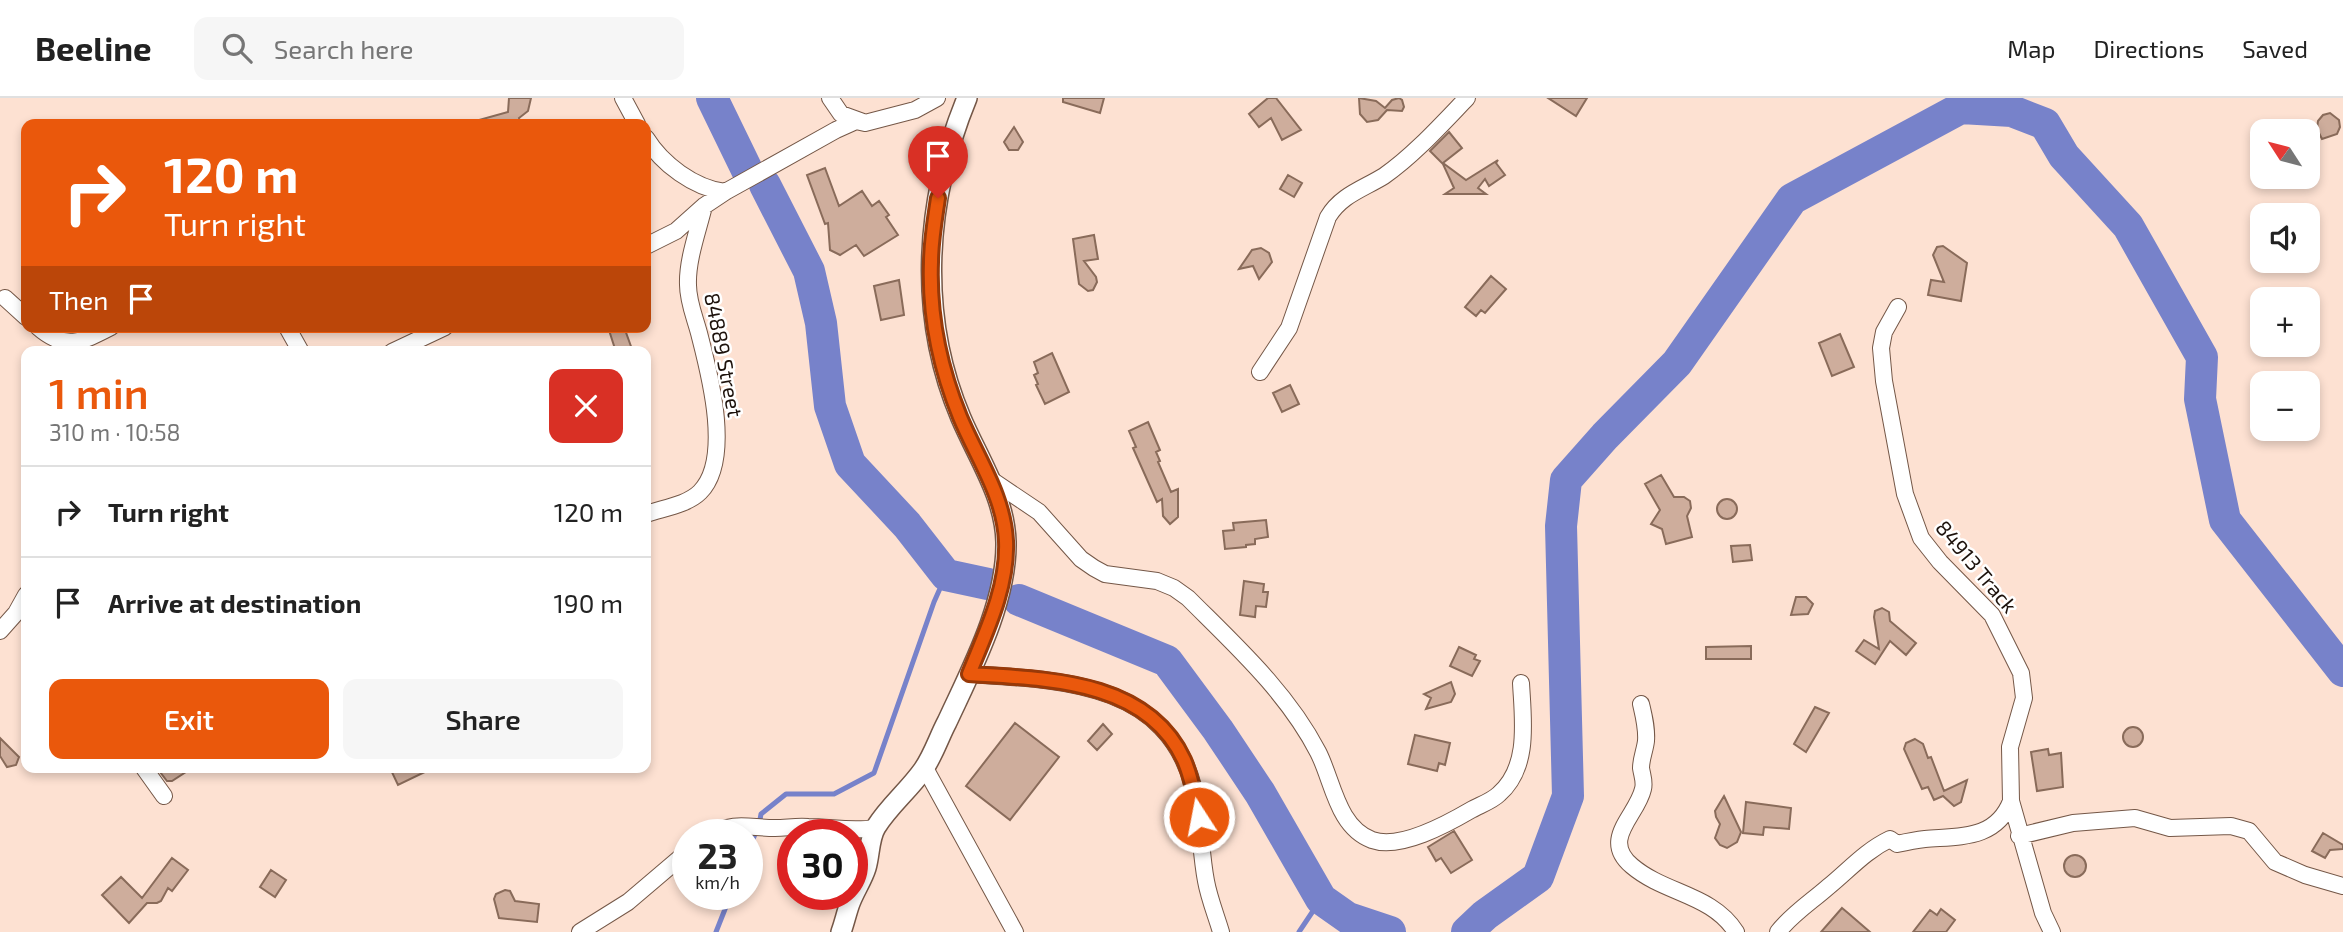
<!DOCTYPE html>
<html lang="en">
<head>
<meta charset="utf-8">
<style>
  :root { --surface:#fff; --page:#f6f6f6; --text:#222; --muted:#767676; --line:#e0e0e0; --accent:#ea580c }
  body { margin:0; font-family:"Exo 2",sans-serif; background:var(--page); color:var(--text); height:100vh; display:flex; flex-direction:column; font-size:26px; white-space:nowrap }
  * { box-sizing:border-box; margin:0 }
  p { font-size:23px; color:var(--muted) }
  .icon { flex:none; width:38px; height:38px; fill:none; stroke:currentColor; stroke-width:2; stroke-linecap:round; stroke-linejoin:round }
  .map { position:relative; flex:1; overflow:hidden }
  .side { position:absolute; left:21px; top:248px; width:630px; height:427px; display:flex; flex-direction:column; background:var(--surface); border-radius:14px; box-shadow:0 4px 10px #0003 }
  .side>* { flex:none }
  .banner { position:absolute; left:21px; top:21px; width:630px; height:214px; border-radius:14px; box-shadow:0 4px 10px #0003; background:#ea580c; color:#fff; overflow:hidden }
  .needle { width:46px; rotate:306deg }
  .controls { position:absolute; left:2250px; top:21px; display:grid; gap:14px }
  .controls a { display:grid; place-items:center; width:70px; height:70px; border-radius:14px; background:var(--surface); box-shadow:0 4px 10px #0003; font-size:35px }
  .speed { position:absolute; left:672px; top:721px; display:flex; gap:14px; font-size:35px; font-weight:700; text-align:center }
  .speed>* { display:grid; place-content:center; width:91px; height:91px; border-radius:50%; background:var(--surface); box-shadow:0 4px 10px #0003; line-height:1 }
  .speed small { font-size:18px; font-weight:400 }
  .speed .limit { border:10px solid #d22; background:#fff; color:#111 }
  .pin { position:absolute; display:grid; place-items:center; width:60px; height:60px; color:#fff; margin:-72px -30px; border-radius:50% 50% 50% 0; rotate:-45deg; box-shadow:0 0 7px #0007 }
  .pin .icon { rotate:45deg }
  .me { position:absolute; width:77px; margin:-38px; rotate:349deg; stroke-linejoin:round; filter:drop-shadow(0 0 5px #0008) }
  .turn { display:flex; align-items:center; gap:24px; height:147px; padding:0 28px; font-size:32px }
  .turn .icon { width:91px; height:91px; stroke-width:2.5 }
  .turn b { display:block; font-size:49px; line-height:60px }
  .then { display:flex; align-items:center; height:66px; padding:0 28px; background:#0003; gap:14px; font-size:26px }
  .round { display:grid; place-items:center; flex:none; width:74px; height:74px; border-radius:14px; background:var(--page) }
  .head { display:flex; align-items:center; justify-content:space-between; height:119px; padding:0 28px }
  h1 { font-size:42px; font-weight:600; line-height:52px; color:var(--accent) }
  .primary-button { display:flex; gap:14px; margin-top:auto; padding:14px 28px }
  .primary-button a { flex:1; height:80px; border-radius:14px; background:var(--accent); color:#fff; font-size:28px; font-weight:600; line-height:80px; text-align:center }
  .primary-button a+a { background:var(--page); color:var(--text) }
  ul { padding:0; list-style:none }
  li { display:flex; align-items:center; gap:21px; height:91px; padding:0 28px; border-top:2px solid var(--line) }
  li div { flex:1 }
  li b { display:block; font-size:26px }
  li em { font-style:normal }
  header { display:flex; align-items:center; gap:42px; box-sizing:border-box; height:98px; padding:0 35px; background:var(--surface); border-bottom:2px solid var(--line) }
  header strong { font-size:33px }
  nav { display:flex; gap:38px; margin-inline-start:auto; font-size:24px }
  .search { width:490px; height:63px; background:var(--page); display:flex; align-items:center; gap:18px; box-sizing:border-box; padding:0 24px; border-radius:14px; color:var(--muted); font-size:26px }
  .map>svg:first-child { display:block }
  .lines { fill:none; stroke-linecap:round; stroke-linejoin:round }
  .stream { stroke:#7782ca; stroke-width:5 }
  .river { stroke:#7782ca; stroke-width:32 }
  .building { fill:#cead9c; stroke:#896b5a; stroke-width:2 }
  .minor-casing { stroke:#745747; stroke-width:18 }
  .tertiary-casing { stroke:#745747; stroke-width:22 }
  .minor { stroke:#fff; stroke-width:16 }
  .tertiary { stroke:#fff; stroke-width:19 }
  .route-casing { stroke:#983908; stroke-width:18 }
  .route { stroke:#ea580c; stroke-width:12 }
  .labels { text-anchor:middle; stroke-width:5; stroke-linejoin:round; paint-order:stroke }
  .street-label { font-size:21px; fill:#1d120c; stroke:#fff }
</style>
</head>
<body>
<header>
<strong>Beeline</strong>
<div class="search"><svg class="icon" aria-label="search" viewBox="0 0 24 24"><circle cx="10" cy="10" r="6"/><path d="M15 15l6 6"/></svg>Search here</div>
<nav><a>Map</a><a>Directions</a><a>Saved</a></nav>
</header>
<div class="map">
<svg width="2343" height="834" viewBox="0 0 2343 834">
  <rect width="100%" height="100%" fill="#fde1d2"/>
  <g class="lines">
    <path class="stream" d="M759,727l2,-11 25,-20h48l40,-21 60,-171 12,-27
      M747,755l9,-21
      M716,834l15,-38
      M1299,834l22,-33"/>
    <path class="river" d="M712,0l35,72
      M765,87l44,86 12,52 9,83 20,58 57,61 39,50 42,9
      M1019,502l148,61 51,69 42,63 61,106 27,19 42,14
      M1467,834l18,-17 53,-38 30,-81 -7,-270 5,-46 39,-44 72,-73 115,-164 169,-91 51,3 33,13 19,32 64,70 74,131 -2,42 25,121 118,151"/>
  </g>
  <path class="building" d="M509,0h22l-3,13 -9,7 2,6h-42v-4l29,-8z
    M1063,0h41l-4,15 -37,-11z
    M1268,0h8l25,32 -19,10 -11,-22 -12,9 -10,-13z
    M1359,0l17,3 9,7 7,-8 7,-2 3,2 2,7 -2,4 -15,-1 -9,10 -11,2 -7,-8z
    M1548,0h39l-11,18z
    M2330,15l9,7 1,7 -3,7 -15,5 -5,-10 1,-8 5,-6z
    M1014,29l9,15 -5,8h-9l-5,-8z
    M1449,34l13,16 -19,15 23,17 32,-20 -2,3 9,12 -16,11 -4,-7 -7,9 8,6h-41l9,-6 -11,-24 -13,-13z
    M825,70l14,38 23,-15 10,15 7,-5 10,14 -3,2 12,18 -34,21 -8,-11 -16,10 -10,-5 -2,-27 -3,1 -18,-49z
    M1288,77l14,8 -8,14 -14,-8z
    M1094,137l4,24 -14,2 12,16 1,5 -4,8 -5,1 -9,-7 -6,-45z
    M1943,148l24,17 -6,38 -33,-6 3,-15 13,2 -11,-27 4,-8z
    M1261,150l8,5 3,9 -13,17 -6,-13 -14,3 13,-19z
    M1491,178l15,13 -21,24 -4,-3 -5,6 -11,-9z
    M899,182l5,35 -23,5 -7,-34z
    M608,229h16l9,25h-17z
    M1840,236l14,33 -22,9 -13,-33z
    M1052,255l17,39 -24,12 -9,-19 2,-1 -4,-9 4,-2 -4,-11z
    M1290,287l9,19 -17,8 -9,-19z
    M1148,324l12,28 -4,2 4,9 -2,1 13,30 7,-3v28l-8,7 -7,-8 -1,-17 -5,3 -24,-54 3,-1 -7,-16z
    M1661,377l13,22h10l6,4 1,7 -4,8 5,21 -26,7 -4,-15 -11,-5 9,-14 -15,-26z
    M1717 411a10 10 0 1 1 20 0a10 10 0 1 1-20 0Z
    M1266,422l2,17 -13,2v5l-9,1v2l-21,2 -2,-18 11,-1 -1,-7z
    M1750,447l2,15 -19,2 -2,-16z
    M1244,483l20,3 -1,8h5l-2,15 -10,-1 -1,11 -15,-2z
    M1796,499h10l7,7 -5,10 -17,1z
    M1882,510l7,4 1,9 26,22 -10,12 -16,-14 -15,23 -19,-13 8,-11 15,9 -5,-32 1,-6z
    M1751,548v13h-45v-12z
    M1459,549l17,8 -2,4 6,2 -8,15 -22,-10z
    M1451,584l4,12 -4,8 -25,7 5,-11 -7,-4z
    M1815,609l14,6 -23,39 -12,-8z
    M1015,625l44,34 -49,63 -44,-34z
    M1103,626l9,10 -15,16 -9,-9z
    M2123 639a10 10 0 1 1 20 0a10 10 0 1 1-20 0Z
    M1415,637l35,8 -5,22 -6,-2 -2,8 -29,-7z
    M0,640l19,19 -3,8 -9,2 -7,-11z
    M1915,641l8,5 5,14 3,-1 13,34 23,-11 -6,22 -7,4 -11,-10 -9,4 -6,-13 -6,2 -18,-40 2,-6z
    M2048,651l1,6 12,-2 2,34 -26,4 -6,-39z
    M157,670h35l-20,13h-5z
    M390,670h43l-35,17z
    M1724,698l17,36 -4,10 -10,6 -7,-3 -5,-7 5,-14 -4,-7 -1,-6z
    M1746,704l45,6 -2,21 -25,-2 -1,8 -20,-2z
    M1454,733l18,29 -21,13 -10,-15 -5,3 -8,-14z
    M2323,735l20,12v4l-13,1 -5,8 -13,-7z
    M2064 768a11 11 0 1 1 22 0a11 11 0 1 1-22 0Z
    M172,760l16,12 -16,21 -4,-3 -7,13 -4,2h-10l-18,20 -27,-28 19,-18 21,21z
    M271,772l15,10 -11,17 -15,-10z
    M505,792l5,1 5,10 24,3 -2,18 -38,-4 -5,-19 2,-5z
    M1842,810l6,5 22,19h-49z
    M1941,811l14,11 -9,12h-33l17,-22 7,5z"/>
  <g class="lines">
    <g class="minor-casing">
      <path id="minor" d="M623,0l14,26
        M830,0l11,16 22,8
        M646,40c16,26 48,50 79,54
        M646,148l30,-15 28,-25 21,-14 111,-62 20,-9 9,2 50,-13 22,-12
        M5,200l21,19
        M1898,209l-14,25 -3,16 3,33 21,113 16,44 19,24 52,53 29,58 3,25 -14,49 1,54 32,112 9,19
        M38,229c27,24 44,15 73,0
        M287,229l14,25
        M392,254l53,-25
        M1260,274l29,-44 39,-111c13,-22 35,-28 56,-41 29,-20 58,-52 83,-78
        M990,381l49,33 42,47 13,9 11,6 52,7 17,7 14,10c47,47 99,94 130,154 15,29 19,75 54,88 28,10 75,-16 99,-30 9,-5 21,-9 28,-16 31,-27 24,-74 22,-111
        M646,416c17,-6 41,-9 54,-22 32,-32 10,-116 0,-155 -4,-17 -12,-34 -12,-52 -1,-25 10,-54 16,-79
        M0,533l16,-18 10,-18
        M969,576c90,6 196,7 224,112 8,31 7,64 13,95 3,17 10,34 15,51
        M1641,606c3,13 6,24 5,37 -1,9 -5,18 -5,27 1,7 4,14 2,21 -6,27 -43,50 -11,77 33,28 80,28 104,66
        M144,670l20,28
        M925,670l90,164
        M710,737c24,-14 39,-7 65,-7 11,0 22,-2 33,-1 23,0 44,5 67,1
        M2019,738l54,-13 62,-5 35,10 61,-2 18,5 26,31 30,13 38,11
        M580,834l48,-30 60,-51
        M1778,834c14,-18 33,-30 50,-45 21,-17 37,-36 62,-48l7,5c9,-2 19,-4 28,-5 34,-3 71,1 86,-38"/>
    </g>
    <g class="tertiary-casing">
      <path id="tertiary" d="M841,834c3,-8 5,-17 8,-26 4,-13 13,-25 17,-38 4,-13 3,-30 10,-41 13,-21 33,-37 47,-57 10,-14 16,-33 24,-48 25,-54 60,-120 59,-180 -1,-45 -28,-84 -45,-124 -44,-103 -36,-218 6,-320"/>
    </g>
    <use href="#minor" class="minor"/>
    <use href="#tertiary" class="tertiary"/>
  </g>
  <g class="lines">
    <g class="route-casing">
      <path id="route" d="M938,100c-3,21 -7,43 -7,64 -2,53 9,106 29,155 17,41 44,79 46,124 2,46 -20,91 -37,133 76,5 178,5 215,86 8,18 11,38 15,57"/>
    </g>
    <use href="#route" class="route"/>
  </g>
  <g class="labels">
    <g class="street-label">
      <text transform="translate(723 257) rotate(79)" y="7">84889 Street</text>
      <text transform="translate(1976 469) rotate(50)" y="7">84913 Track</text>
    </g>
  </g>
</svg>
<div class="controls">
<a><svg class="needle" viewBox="-14 -14 28 28"><path d="M0-13l5 13h-10z" fill="#e53935"/><path d="M0 13l5-13h-10z" fill="#767676"/></svg></a>
<a><svg class="icon" aria-label="sound" viewBox="0 0 24 24"><path d="M4 9h4l5-4v14l-5-4H4zM17 9q2 3 0 6"/></svg></a>
<a>+</a>
<a>−</a>
</div>
<div class="speed"><div>23<small>km/h</small></div><div class="limit">30</div></div>
<div class="pin" style="left:938px;top:100px;background:#d93025"><svg class="icon" aria-label="arrive" viewBox="0 0 24 24"><path d="M6 21V4h12l-3 4 3 4H6"/></svg></div>
<svg class="me" style="left:1199px;top:719px" viewBox="-20 -20 40 40"><circle r="17" fill="#ea580c" stroke="#fff" stroke-width="3"/><path d="M0-11L8 9 0 5-8 9z" fill="#fff"/></svg>
<div class="banner">
<div class="turn"><svg class="icon" aria-label="right" viewBox="0 0 24 24"><path d="M7 20v-9h11M14 6l5 5-5 5"/></svg><div><b>120 m</b>Turn right</div></div>
<div class="then">Then<svg class="icon" aria-label="arrive" viewBox="0 0 24 24"><path d="M6 21V4h12l-3 4 3 4H6"/></svg></div>
</div>
<section class="side">
<div class="head"><div><h1>1 min</h1><p>310 m · 10:58</p></div><a class="round" style="background:#d93025;color:#fff"><svg class="icon" aria-label="close" viewBox="0 0 24 24"><path d="M6 6l12 12M18 6L6 18"/></svg></a></div>
<ul>
<li><svg class="icon" aria-label="right" viewBox="0 0 24 24"><path d="M7 20v-9h11M14 6l5 5-5 5"/></svg><div><b>Turn right</b></div><em>120 m</em></li>
<li><svg class="icon" aria-label="arrive" viewBox="0 0 24 24"><path d="M6 21V4h12l-3 4 3 4H6"/></svg><div><b>Arrive at destination</b></div><em>190 m</em></li>
</ul>
<div class="primary-button"><a>Exit</a><a>Share</a></div>
</section>
</div>
</body>
</html>
